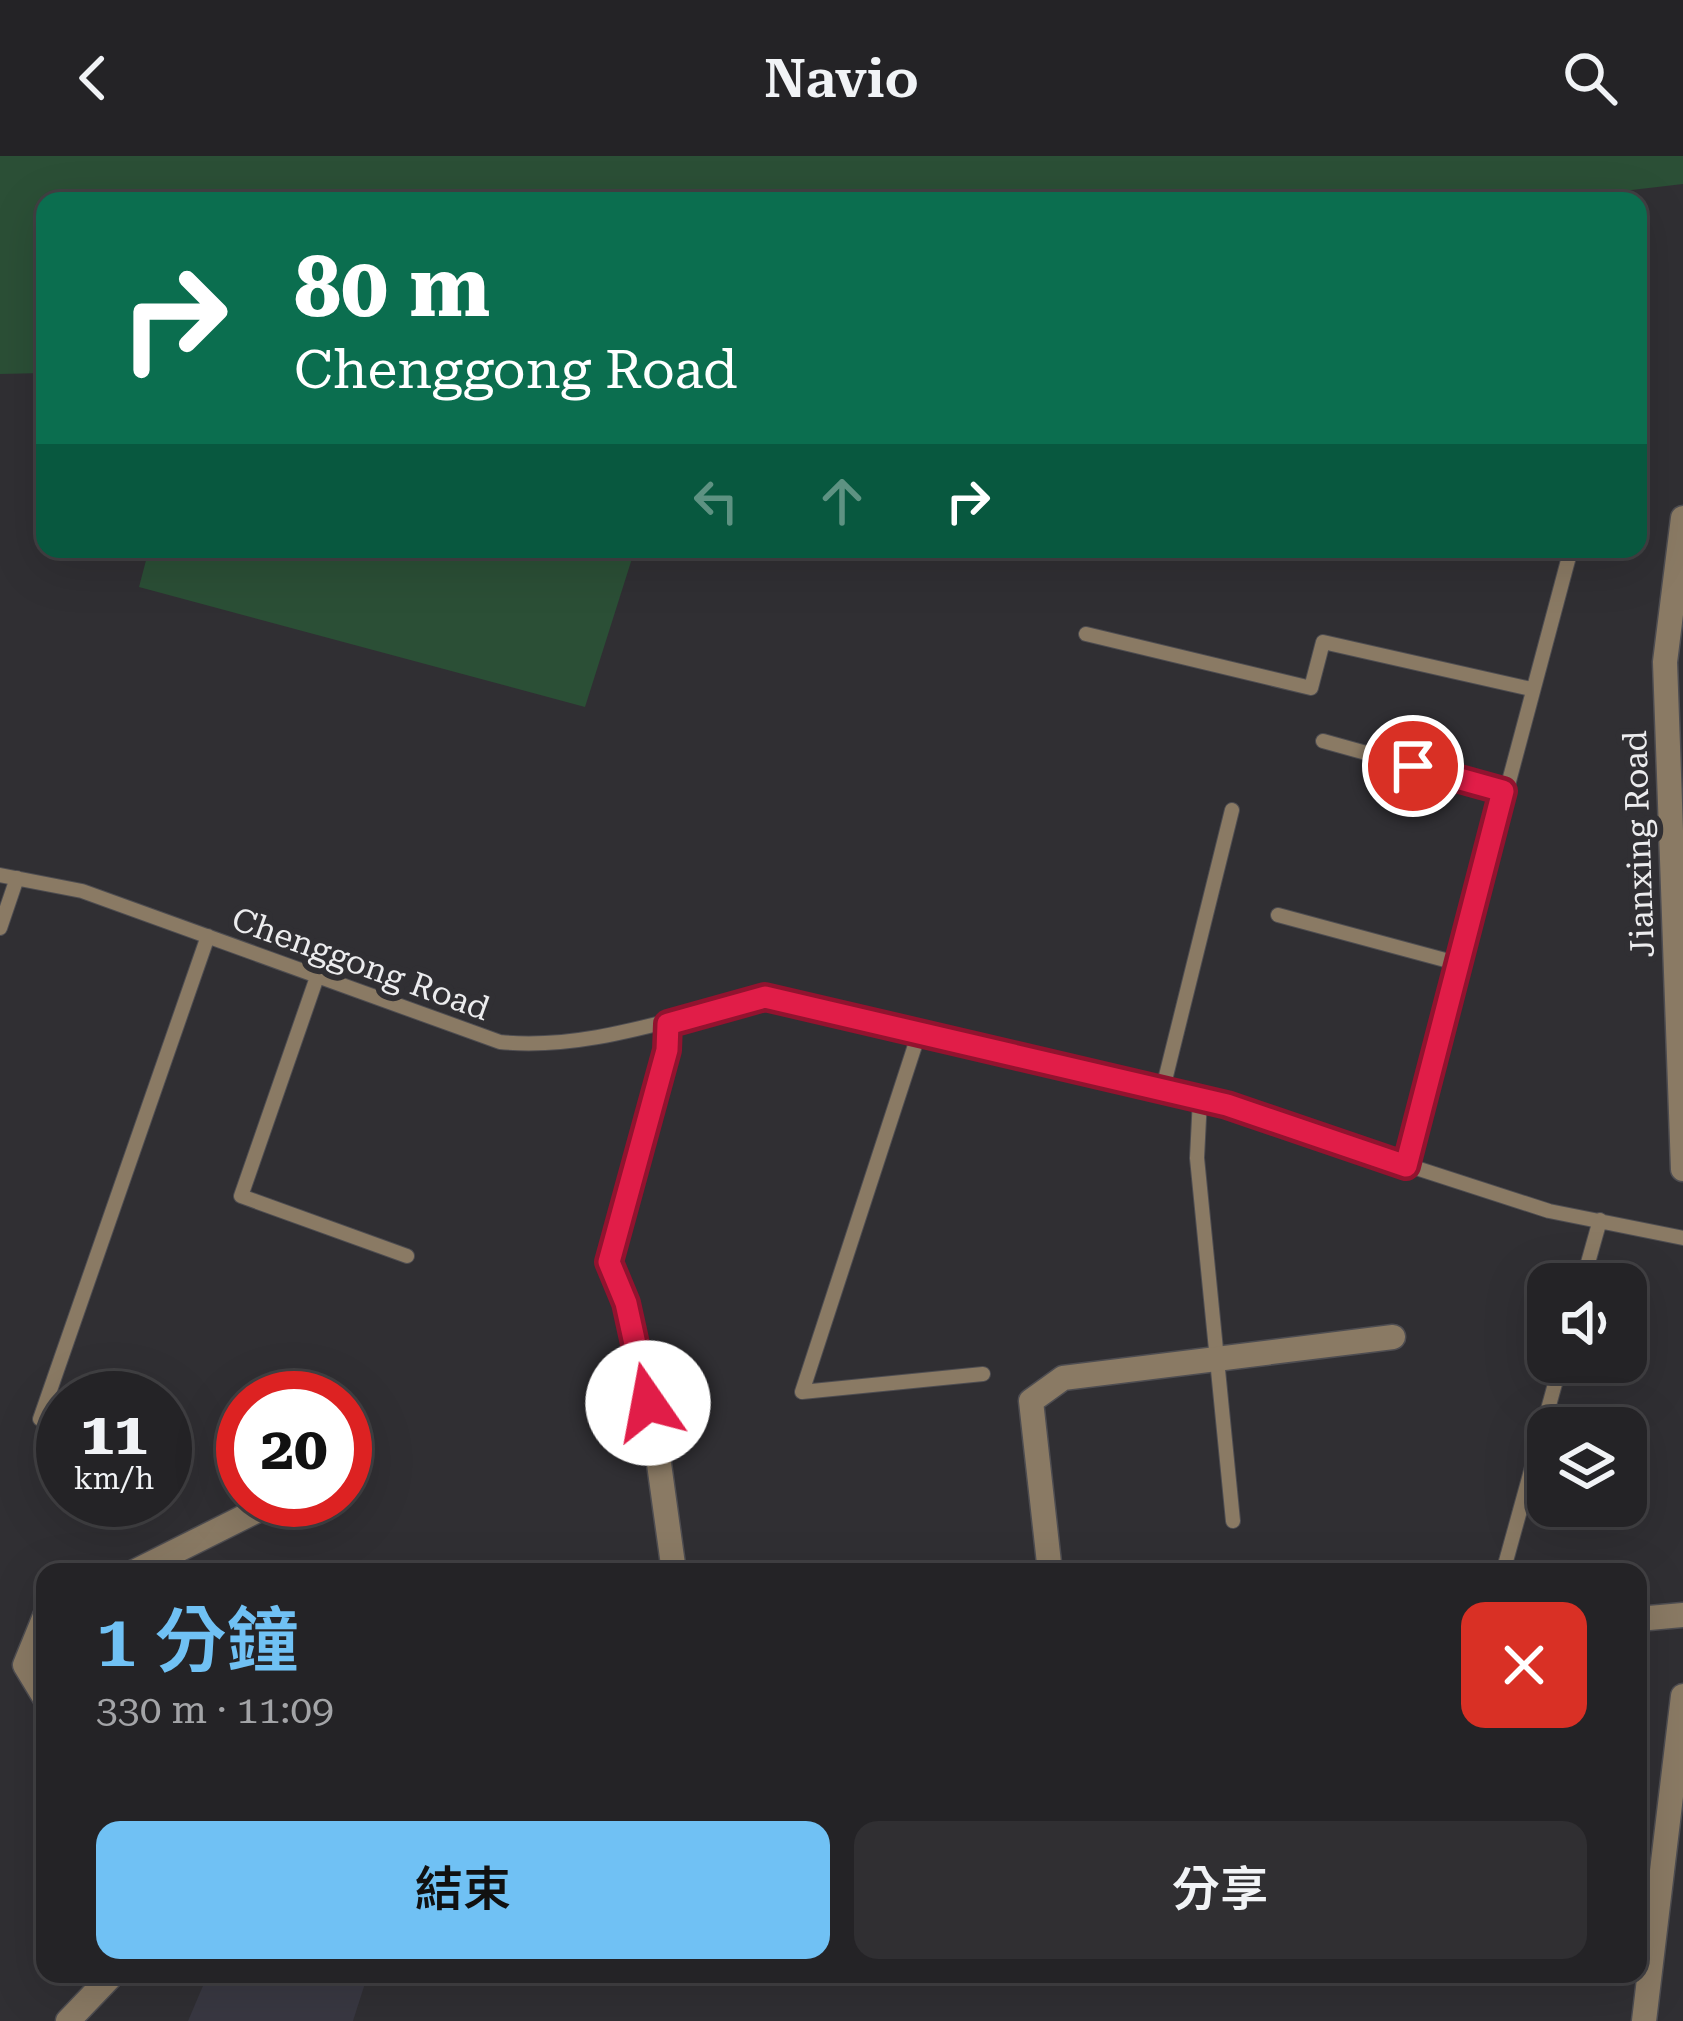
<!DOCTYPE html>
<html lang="zh-TW">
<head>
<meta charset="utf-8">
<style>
  :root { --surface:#242326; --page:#302f32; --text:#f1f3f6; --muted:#a3a4a7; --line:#414043; --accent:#70c1f4 }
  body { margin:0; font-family:"Roboto Serif","Noto Sans TC",serif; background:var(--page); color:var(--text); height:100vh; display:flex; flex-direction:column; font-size:45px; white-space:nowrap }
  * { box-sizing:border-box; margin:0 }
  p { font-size:39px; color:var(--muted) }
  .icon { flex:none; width:66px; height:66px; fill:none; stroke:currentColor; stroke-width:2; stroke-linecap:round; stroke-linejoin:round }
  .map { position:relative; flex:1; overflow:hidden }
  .details { position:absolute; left:36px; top:1407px; width:1611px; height:420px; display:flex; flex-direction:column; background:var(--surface); border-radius:24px; box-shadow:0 12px 48px #0002,0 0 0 3px var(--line) }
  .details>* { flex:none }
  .guide { position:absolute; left:36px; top:36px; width:1611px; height:366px; border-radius:24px; box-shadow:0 12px 48px #0002,0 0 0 3px var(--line); background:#0b6e4f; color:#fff; overflow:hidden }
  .fabs { position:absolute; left:1527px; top:1107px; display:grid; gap:24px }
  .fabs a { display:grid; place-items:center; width:120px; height:120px; border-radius:24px; background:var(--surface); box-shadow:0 12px 48px #0002,0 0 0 3px var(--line); font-size:60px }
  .speed { position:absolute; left:36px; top:1215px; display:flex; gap:24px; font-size:60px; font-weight:700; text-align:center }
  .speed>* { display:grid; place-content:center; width:156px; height:156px; border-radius:50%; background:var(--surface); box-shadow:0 12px 48px #0002,0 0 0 3px var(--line); line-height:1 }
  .speed small { font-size:30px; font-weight:400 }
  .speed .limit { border:18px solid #d22; background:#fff; color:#111 }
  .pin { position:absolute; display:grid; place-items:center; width:102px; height:102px; color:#fff; margin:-51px; border:6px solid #fff; border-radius:50%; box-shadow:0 3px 12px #0007 }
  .me { position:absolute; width:132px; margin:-66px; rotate:348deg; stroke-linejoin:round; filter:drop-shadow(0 0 9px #0008) }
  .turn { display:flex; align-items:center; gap:42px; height:252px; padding:0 60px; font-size:54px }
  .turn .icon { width:156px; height:156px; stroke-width:2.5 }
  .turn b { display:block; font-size:84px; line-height:102px }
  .lanes { display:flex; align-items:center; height:114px; padding:0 60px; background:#0003; justify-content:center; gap:60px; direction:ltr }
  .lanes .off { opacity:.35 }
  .round { display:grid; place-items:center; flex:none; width:126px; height:126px; border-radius:24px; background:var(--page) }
  .head { display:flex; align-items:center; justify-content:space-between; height:204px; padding:0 60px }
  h1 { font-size:72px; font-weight:600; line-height:90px; color:var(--accent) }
  .primary-button { display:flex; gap:24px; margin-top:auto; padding:24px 60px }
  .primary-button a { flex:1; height:138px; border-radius:24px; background:var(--accent); color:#111; font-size:48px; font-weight:600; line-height:138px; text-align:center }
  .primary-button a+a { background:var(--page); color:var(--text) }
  header { display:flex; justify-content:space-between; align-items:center; height:156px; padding:0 60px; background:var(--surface); font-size:54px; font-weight:600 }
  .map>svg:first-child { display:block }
  .built { fill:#393842 }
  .green { fill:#2b4f36 }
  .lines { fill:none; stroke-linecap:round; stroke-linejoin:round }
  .lane-casing { stroke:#4e4d51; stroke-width:16 }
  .street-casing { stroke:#4e4d51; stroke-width:27 }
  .lane { stroke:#8a7a64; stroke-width:14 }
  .street { stroke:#8a7a64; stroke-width:24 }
  .route-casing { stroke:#92132f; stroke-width:30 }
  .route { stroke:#e11d48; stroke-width:21 }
  .labels { text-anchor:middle; stroke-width:12; stroke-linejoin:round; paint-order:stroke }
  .street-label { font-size:33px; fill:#ececee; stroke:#302f33 }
</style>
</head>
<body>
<header><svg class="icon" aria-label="back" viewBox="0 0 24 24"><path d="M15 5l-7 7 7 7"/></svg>Navio<svg class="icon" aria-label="search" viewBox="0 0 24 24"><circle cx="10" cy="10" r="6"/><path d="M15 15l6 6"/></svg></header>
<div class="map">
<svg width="1683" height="1865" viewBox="0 0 1683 1865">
  <rect width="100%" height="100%" fill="#302f33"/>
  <path class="built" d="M368,1818l-15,47h-165l17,-40z"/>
  <path class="green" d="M0,0h1683v28l-94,11 -2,6h-1542v172l-45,1z
    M149,393h486l-50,158 -446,-120z"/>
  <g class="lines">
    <g class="lane-casing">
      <path id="lane" d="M1086,478l225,54 12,-46 208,47
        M1323,585l180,50
        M0,719l82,16 418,151c90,9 179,-27 265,-45l435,101 349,113 134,27
        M1278,759l182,49
        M0,772l17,-50
        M317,821l-76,219 166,60
        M920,874l-118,362 181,-18
        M1163,932l69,-278
        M1200,942l-3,60 36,363
        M1406,1011l165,-618
        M1582,1128l18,-64
        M40,1263l168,-483
        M656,1286l-30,-139 -17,-41 58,-212 1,-25
        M1503,1416l58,-210"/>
    </g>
    <g class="street-casing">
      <path id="street" d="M1683,362l-18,144 18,507
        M656,1286l18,130
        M134,1416l144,-72
        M1050,1416l-19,-171 32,-23 330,-41
        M45,1460l-20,49 20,33
        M1638,1463l45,-4
        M68,1865l45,-47
        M1644,1865l39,-325"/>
    </g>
    <use href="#lane" class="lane"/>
    <use href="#street" class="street"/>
  </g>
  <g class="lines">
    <g class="route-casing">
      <path id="route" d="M648,1247l-22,-100 -17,-41 58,-212 1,-26 97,-27 462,108 179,61 97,-375 -90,-25"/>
    </g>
    <use href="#route" class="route"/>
  </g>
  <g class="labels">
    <g class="street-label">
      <text transform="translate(1638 688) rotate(-92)" y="12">Jianxing Road</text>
      <text transform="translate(361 807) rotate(20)" y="12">Chenggong Road</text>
    </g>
  </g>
</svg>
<div class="fabs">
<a><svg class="icon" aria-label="sound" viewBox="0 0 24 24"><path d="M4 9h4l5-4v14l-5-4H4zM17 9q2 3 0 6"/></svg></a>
<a><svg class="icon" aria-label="layers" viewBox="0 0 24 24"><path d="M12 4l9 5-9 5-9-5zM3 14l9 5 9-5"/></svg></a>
</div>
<div class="speed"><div>11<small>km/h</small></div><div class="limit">20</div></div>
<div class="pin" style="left:1413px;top:610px;background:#d93025"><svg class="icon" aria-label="arrive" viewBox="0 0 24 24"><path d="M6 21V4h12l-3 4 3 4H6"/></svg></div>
<svg class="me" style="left:648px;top:1247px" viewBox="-20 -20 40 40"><circle r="19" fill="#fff"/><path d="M0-13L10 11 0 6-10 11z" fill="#e11d48"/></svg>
<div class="guide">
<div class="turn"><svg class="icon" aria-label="right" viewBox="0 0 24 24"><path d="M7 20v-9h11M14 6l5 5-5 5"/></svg><div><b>80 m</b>Chenggong Road</div></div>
<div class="lanes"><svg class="icon off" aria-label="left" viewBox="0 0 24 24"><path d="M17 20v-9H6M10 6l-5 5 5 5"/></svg><svg class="icon off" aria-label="ahead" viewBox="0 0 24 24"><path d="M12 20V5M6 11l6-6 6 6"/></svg><svg class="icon" aria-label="right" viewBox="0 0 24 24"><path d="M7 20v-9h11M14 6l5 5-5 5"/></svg></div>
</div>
<section class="details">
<div class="head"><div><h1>1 分鐘</h1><p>330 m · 11:09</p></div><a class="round" style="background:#d93025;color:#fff"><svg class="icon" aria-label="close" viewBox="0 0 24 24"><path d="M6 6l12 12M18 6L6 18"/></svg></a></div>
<div class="primary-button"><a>結束</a><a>分享</a></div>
</section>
</div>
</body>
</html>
